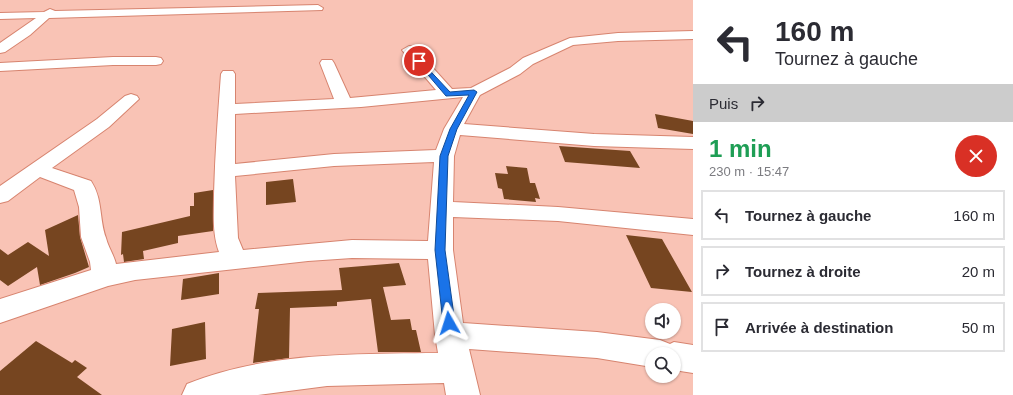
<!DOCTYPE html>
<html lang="fr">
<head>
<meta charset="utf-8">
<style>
  :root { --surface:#fff; --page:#f2f2f3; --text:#2b2b33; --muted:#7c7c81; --line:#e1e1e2 }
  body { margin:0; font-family:Arial,sans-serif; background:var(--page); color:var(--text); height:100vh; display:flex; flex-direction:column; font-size:15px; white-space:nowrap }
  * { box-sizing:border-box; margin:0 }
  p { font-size:13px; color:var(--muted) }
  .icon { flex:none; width:22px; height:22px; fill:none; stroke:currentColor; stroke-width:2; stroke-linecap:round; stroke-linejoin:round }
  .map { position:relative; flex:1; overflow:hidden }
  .panel { display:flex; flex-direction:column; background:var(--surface); width:320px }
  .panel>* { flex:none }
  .top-card { background:#fff; color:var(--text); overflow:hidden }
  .controls { position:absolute; left:645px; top:303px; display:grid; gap:8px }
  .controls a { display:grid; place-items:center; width:36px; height:36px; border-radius:50%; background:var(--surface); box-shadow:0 1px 3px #0004; font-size:20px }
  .pin { position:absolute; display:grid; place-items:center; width:34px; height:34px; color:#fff; margin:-17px; border:2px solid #fff; border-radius:50%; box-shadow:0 1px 4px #0007 }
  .me { position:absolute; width:44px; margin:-22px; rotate:354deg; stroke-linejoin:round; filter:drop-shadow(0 0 3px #0008) }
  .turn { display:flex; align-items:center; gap:14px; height:84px; padding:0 16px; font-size:18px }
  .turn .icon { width:52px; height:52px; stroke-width:2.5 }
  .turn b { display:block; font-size:28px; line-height:34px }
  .then { display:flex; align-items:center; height:38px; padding:0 16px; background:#0003; gap:8px; font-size:15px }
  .round { display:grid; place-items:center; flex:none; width:42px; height:42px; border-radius:21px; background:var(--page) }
  .headline { display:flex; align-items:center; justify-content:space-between; height:68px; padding:0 16px }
  h1 { font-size:24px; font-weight:600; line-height:30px; color:#1e9e55 }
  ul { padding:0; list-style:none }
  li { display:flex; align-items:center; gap:12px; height:50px; margin:0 8px 6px; padding:0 8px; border:2px solid var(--line); border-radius:0px }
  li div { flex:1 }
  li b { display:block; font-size:15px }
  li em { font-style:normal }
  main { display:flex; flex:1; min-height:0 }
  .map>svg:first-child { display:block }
  .building { fill:#764520 }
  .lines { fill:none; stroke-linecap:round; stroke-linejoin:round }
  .minor-casing { stroke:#d7846f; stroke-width:2 }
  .minor { fill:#fff; fill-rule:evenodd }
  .route { fill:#1a73e8; stroke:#114b97 }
</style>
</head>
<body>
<main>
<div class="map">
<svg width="693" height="395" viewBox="0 0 693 395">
  <rect width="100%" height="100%" fill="#f9c3b5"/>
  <path class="building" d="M655,114l38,7v13l-35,-6z
    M559,146l71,5 10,17 -75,-6z
    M506,166l21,2 3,15h5l5,16 -5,-1 1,4 -32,-3 -2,-10 -4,-1 -3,-15 13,1z
    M293,179l3,23 -30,3v-23z
    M213,190v41l-35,5v7l-35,8 1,8 -20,3 -1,-8 -2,1 1,-23 68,-16v-10h4v-13z
    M78,215l2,22 9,30 -14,6 -35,12 -3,-18 -29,19 -8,-6v-31l8,6 20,-13 21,14 -4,-26z
    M626,235l36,4 30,53 -41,-4z
    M399,263l7,22 -23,2 8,33 19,-1 2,11h4l5,22h-43l-7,-53 -34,3v4l-47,2 -1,50 -36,5 6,-54h-4l3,-16 84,-3 -3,-22z
    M219,273v21l-38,6 2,-21z
    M205,322l1,37 -36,7 2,-37z
    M36,341l36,22 3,-3 12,8 -10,9 25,18h-102v-24z"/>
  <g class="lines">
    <g class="minor-casing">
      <path id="minor" d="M318,5l5,3 -1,2 -273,8 -19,17 -25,17 -5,1v-10l36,-25 -36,1v-6l44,-1 6,-3 5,2z
        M693,31v8l-75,2 -45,4 -40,19 -13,10 -40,21 -16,29 130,10 99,3v12l-99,-3 -134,-11 -6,21 -1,46 105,5 135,12v16l-135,-14 -105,-4v33l10,73 134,9 63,8 10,4 4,-2 19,3v28l-19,-3v-16h-22v13l-55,-9 -128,-9 11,46h-34l-2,-12 -117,3 -69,9h-76l5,-11c79,-32 168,-30 251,-31l-3,-18 -7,-76 -76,-1 -44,3 -173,19 -27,6 -108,37v-24l91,-29 -1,-8 -9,-25 -2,-30 -5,-17 -34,-13 -32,24 -8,2v-17l97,-67 28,-23 6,-2 6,2 2,3 -30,28 -57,41 39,13c12,18 8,38 15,57 2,9 8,17 10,26l103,-12c-7,-19 -5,-38 -5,-58 1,-41 4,-80 7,-120l2,-3h10l2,3v30l99,-5 -14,-36 2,-3h10l2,3 16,35 11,-1 75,-7 -34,-40 7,-4 5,1 38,42 19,-1 39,-20 13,-10 47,-20 48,-5zM463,97l-19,32 -8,21 -102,4 -99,10v-50l126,-7zM434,162l-6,79 -76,-1 -109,10 -5,-12 -3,-62 99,-10z
        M113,57h43l5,1 2,3 -2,3 -5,1h-43l-113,6v-8z"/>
    </g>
    <use href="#minor" class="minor"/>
  </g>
  <path class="route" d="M419,59l31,33 24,-2 3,2 -20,37 -9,27 -3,94 10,73 -2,3 -4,2 -4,-2 -2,-3 -8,-73 5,-94 10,-27 19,-34 -23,1 -29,-34z"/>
</svg>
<div class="controls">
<a><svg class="icon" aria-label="sound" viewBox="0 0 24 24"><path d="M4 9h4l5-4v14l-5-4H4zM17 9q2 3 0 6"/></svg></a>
<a><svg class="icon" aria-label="search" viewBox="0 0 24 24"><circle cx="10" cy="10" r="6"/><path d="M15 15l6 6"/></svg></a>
</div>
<div class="pin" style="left:419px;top:61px;background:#d93025"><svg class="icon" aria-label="arrive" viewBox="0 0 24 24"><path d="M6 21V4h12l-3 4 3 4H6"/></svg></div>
<svg class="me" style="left:449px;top:323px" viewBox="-20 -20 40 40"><path d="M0-17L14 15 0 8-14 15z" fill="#1a73e8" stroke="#fff" stroke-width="4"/></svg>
</div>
<section class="panel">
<div class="top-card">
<div class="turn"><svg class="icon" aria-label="left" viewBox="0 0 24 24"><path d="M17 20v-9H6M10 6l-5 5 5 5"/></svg><div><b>160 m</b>Tournez à gauche</div></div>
<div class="then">Puis<svg class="icon" aria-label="right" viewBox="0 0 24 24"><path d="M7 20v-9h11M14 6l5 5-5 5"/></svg></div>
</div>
<div class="headline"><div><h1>1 min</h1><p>230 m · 15:47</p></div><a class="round" style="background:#d93025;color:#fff"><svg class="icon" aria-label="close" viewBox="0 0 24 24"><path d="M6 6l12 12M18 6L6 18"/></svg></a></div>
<ul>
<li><svg class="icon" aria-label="left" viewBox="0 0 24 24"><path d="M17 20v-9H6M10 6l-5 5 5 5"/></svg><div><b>Tournez à gauche</b></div><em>160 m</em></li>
<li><svg class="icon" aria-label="right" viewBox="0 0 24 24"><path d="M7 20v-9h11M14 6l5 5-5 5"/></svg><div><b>Tournez à droite</b></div><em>20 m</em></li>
<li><svg class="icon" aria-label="arrive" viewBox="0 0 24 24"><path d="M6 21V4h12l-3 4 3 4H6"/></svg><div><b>Arrivée à destination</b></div><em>50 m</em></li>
</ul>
</section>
</main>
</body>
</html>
